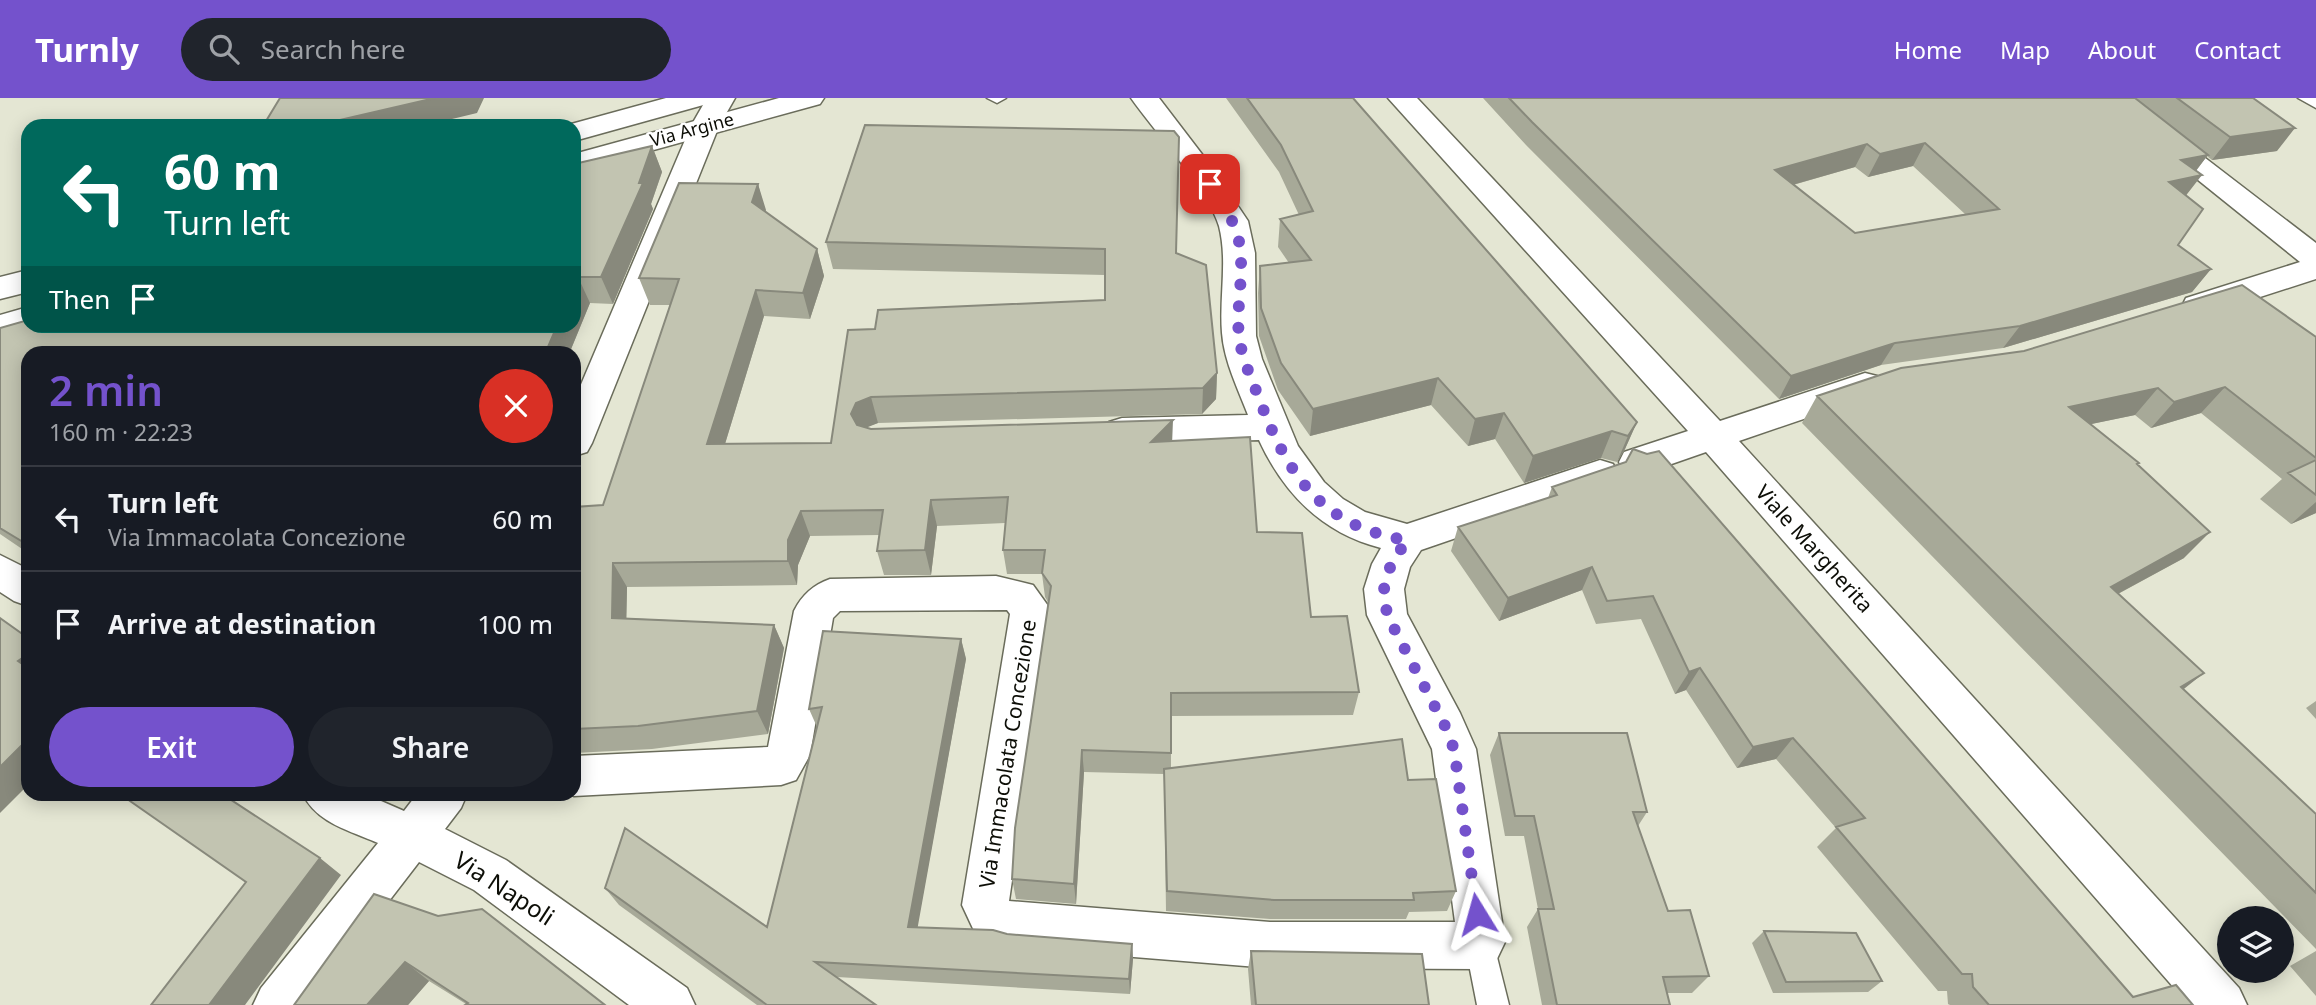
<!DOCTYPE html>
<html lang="en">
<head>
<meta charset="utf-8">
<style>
  :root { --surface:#171b24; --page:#20242c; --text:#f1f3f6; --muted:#9ea1a6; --line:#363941; --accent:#7452cc }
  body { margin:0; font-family:"Noto Sans",sans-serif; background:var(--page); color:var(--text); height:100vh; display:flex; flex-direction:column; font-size:26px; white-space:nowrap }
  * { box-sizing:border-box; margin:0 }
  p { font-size:23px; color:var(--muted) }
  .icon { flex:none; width:38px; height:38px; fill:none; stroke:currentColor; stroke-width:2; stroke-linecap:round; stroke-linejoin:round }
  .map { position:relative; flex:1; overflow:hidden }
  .side { position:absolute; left:21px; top:248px; width:560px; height:455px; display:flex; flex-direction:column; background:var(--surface); border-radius:21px; box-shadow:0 4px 18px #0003 }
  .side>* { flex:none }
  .banner { position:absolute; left:21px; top:21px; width:560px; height:214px; border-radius:21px; box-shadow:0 4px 18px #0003; background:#00695c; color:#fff; overflow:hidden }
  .fabs { position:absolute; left:2217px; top:808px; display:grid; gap:14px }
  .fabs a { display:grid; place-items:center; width:77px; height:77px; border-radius:50%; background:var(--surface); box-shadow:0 4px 18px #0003; font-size:35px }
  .pin { position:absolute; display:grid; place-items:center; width:60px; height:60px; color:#fff; margin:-30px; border-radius:14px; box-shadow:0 4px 10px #0006 }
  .me { position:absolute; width:77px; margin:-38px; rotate:352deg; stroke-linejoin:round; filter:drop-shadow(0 0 5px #0008) }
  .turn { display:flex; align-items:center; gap:24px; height:147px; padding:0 28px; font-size:32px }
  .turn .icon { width:91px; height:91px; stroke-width:2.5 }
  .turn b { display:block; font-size:49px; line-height:60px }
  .then { display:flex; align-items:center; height:66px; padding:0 28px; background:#0003; gap:14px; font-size:26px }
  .round { display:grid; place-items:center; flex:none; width:74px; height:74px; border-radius:37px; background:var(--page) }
  .overview { display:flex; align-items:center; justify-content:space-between; height:119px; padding:0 28px }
  h1 { font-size:42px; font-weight:600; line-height:52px; color:var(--accent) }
  .primary-button { display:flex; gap:14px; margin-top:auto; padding:14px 28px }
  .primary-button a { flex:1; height:80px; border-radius:42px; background:var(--accent); color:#fff; font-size:28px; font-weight:600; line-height:80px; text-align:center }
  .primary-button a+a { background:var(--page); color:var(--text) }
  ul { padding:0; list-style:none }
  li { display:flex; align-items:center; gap:21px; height:105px; padding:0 28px; border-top:2px solid var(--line) }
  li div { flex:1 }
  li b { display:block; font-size:26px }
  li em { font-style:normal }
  header { display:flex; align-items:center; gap:42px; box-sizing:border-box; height:98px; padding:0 35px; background:var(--accent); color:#fff }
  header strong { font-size:33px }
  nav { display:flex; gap:38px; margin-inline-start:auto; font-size:24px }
  .search { width:490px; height:63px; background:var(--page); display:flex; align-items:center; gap:18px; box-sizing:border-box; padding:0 24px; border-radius:38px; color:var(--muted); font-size:26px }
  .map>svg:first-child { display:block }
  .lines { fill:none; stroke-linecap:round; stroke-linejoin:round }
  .lane-casing { stroke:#6a6c5b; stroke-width:3 }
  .street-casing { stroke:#6a6c5b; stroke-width:3 }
  .secondary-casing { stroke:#6a6c5b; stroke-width:3 }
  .lane { fill:#fff; fill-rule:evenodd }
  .street { fill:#fff; fill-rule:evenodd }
  .secondary { fill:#fff; fill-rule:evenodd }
  .wall { fill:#a7a998; fill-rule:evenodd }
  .shaded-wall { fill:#88897c }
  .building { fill:#c2c4b1; stroke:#88897c; stroke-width:2; fill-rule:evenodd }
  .route { stroke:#7452cc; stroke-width:12; stroke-dasharray:0 21.6 }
  .labels { text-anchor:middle; stroke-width:5; stroke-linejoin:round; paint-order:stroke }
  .far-street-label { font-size:18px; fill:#0d0e07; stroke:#fff }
  .street-label { font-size:21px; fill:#0d0e07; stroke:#fff }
  .near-street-label { font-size:24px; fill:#0d0e07; stroke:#fff }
</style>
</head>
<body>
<header>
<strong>Turnly</strong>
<div class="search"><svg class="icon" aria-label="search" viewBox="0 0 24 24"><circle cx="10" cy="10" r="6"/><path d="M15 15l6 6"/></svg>Search here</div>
<nav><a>Home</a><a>Map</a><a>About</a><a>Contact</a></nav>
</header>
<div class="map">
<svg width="2316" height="907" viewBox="0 0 2316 907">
  <rect width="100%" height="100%" fill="#e4e6d3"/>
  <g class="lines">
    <g class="lane-casing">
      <path id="lane" d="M987,0h19l-9,5z
        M2298,0h18v10z
        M1480,831l11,4 18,72h-32l-12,-61 4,-11z"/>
    </g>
    <g class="street-casing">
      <path id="street" d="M707,0h28l-16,28 -127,317 -5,9 -13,4v-55l117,-275z
        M1131,0h28l52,68 37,55 7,32 1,83 6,23 36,87 26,36 19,17 22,13 42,12 193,-64 13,4 5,10 -5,10 -192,66 -11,17 -6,22 3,25 53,99 16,36 29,193 -10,21 -17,6 -208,-1 -259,-21 -35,-12 -14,-30 48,-291 -3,-4 -167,1 -7,7 -23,137 -14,25 -15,5 -207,11 -3,-2h3v-38l194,-9 26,-136c8,-16 19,-26 36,-32l166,-3 37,9 18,25 -42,291 261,21h185l-23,-173 -65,-134 -3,-26 8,-25 9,-16c-59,-15 -97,-54 -122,-108l-137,4 -13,-4 -5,-9 5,-9 13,-4 126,-3c-10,-26 -24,-54 -26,-82 -3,-36 6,-72 -3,-107 -10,-35 -65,-95 -88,-128z
        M1388,0h29l303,323 145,-48 12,3 5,9 -5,9 -138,47 500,547 8,17h-58l-483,-553 -69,24 -13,-4 -5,-10 5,-10 64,-21z
        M2096,0h31l189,145v36l-118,38 -12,-3 -4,-8 4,-8 114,-36z
        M0,457l28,14v37l-14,-5 -14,-9z
        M303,696h62l39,17 13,-17h50l-6,14 -16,21 61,31 181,128 8,17h-66l-155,-115 -55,-28 -110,143h-56l8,-17 117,-145c-27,-12 -62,-20 -75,-49z"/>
    </g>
    <g class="secondary-casing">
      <path id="secondary" d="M666,0h45l-4,6 -133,37v-15h-10z
        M779,0h45l-4,6 -246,68v-18z
        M28,172v22l-28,7v-22z
        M28,209v19h12l-40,11v-22z"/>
    </g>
    <use href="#lane" class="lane"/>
    <use href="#street" class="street"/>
    <use href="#secondary" class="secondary"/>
  </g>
  <path class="wall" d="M1226,0h127l284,324 -12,27 -8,13 -16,-4 -77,25 -29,-44 -27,7 -37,-41 -121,31 -32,-46 -19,-54 -1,-43 2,-27 29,-3 -11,-16 2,-28 19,-4 -20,-43z
    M1483,0h770l24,53 -65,9 -5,-4 -11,15 -10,24 -8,50 33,24 -19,23 -189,56 -122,17 -102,34 -253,-254zM1913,68l52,48 -110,19 -62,-48 62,-18 13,10z
    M865,27l312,128 40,120 -1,26 -14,15 -324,9 -12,4 5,2 302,12 84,91 102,160 -6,23 -182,1v53l237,11 48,111 -9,20 -38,1 -3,7h-136l-104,-8 -2,-137 -80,-2 -8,132 -60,-5 -4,-20 36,-277 -3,-5 -3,-23h-35l-4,-24 2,-27 -68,3 -6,49h-47l-7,-24 2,-16 -69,1 -12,29 -1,20 -170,2 -1,31 148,7 10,23 -16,86 -116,15 -78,4v-246l29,-2 67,-200h-20l-11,-27 119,-94 7,28 52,37 7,27 -14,43 -46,-3 -39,128 106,-1 44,-114 230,-29v-25l-272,-6 -7,-27z
    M652,48l10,26 -11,32 2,5 -40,95 -23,-1 -21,51h-541v199l-28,-19v-206l28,-8v6h546v-162z
    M2316,239v176l-25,11 -31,-25 22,-20 -81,-66 -50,15 -16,-13 -44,9 47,40 46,94 -66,36 66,95 132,125v135l-514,-526 15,-27z
    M1552,389l581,510 60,8h-243l-2,-1 -1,-13h-9l-121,-144 19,-19 -60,-69 -39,9 -51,-78 -11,4 -34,-75 -45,5 -14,-34 -83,31 -48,-70 7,-24 90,-29z
    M961,541l5,20 -49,268 215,17 1,15 -3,35 -293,-17 39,28h-119l-138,-100 -14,-17 162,39 50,-200 -8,-18z
    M2316,603v18l-10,-11z
    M1499,635l148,79 -9,14 30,85 41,65 -17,17h-25l3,12h-128l-15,-78 11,-18 -14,-73h-19l-15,-81z
    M374,796l231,111 -139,-1 -37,-23 -21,24h-114z
    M1764,833l118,50 -14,11 -95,1 -21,-50z
    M1251,853l178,54h-178l-3,-36z
    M2316,853v45l-26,-30z"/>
  <path class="shaded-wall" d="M435,0h49l-7,15 -54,13h-109z
    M2295,30l-18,23 -65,9 18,-23z
    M1925,45l-12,23 -45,11 12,-23z
    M1867,46l-12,23 -91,26 11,-23z
    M652,48l10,26 -11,32 2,5 -40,95 -12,-27 38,-94z
    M2208,57l-17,22 11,-2 -18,23 -32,7 29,-45z
    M758,86l8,26 -6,18 -8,-26z
    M817,151l7,27 -14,43 -7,-26z
    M2211,171l-19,23 -189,56 17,-22z
    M578,179l12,26 -21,51h-24l12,-28h17v-41z
    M756,192l8,26 -47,154 -10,-26z
    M1895,245l-14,22 -102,34 12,-23z
    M1217,275l-1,26 -14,15 1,-26z
    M1438,280l-7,27 -121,31 3,-27z
    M2225,289l-24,26 -50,15 23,-26z
    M2158,290l-23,27 -87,18 21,-26z
    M871,299l7,26 -15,6 -5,11 -7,-26 5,-11z
    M1504,315l-9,26 -27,7 7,-27z
    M1173,322l-1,25 -21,-3z
    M1637,324l-12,27 -8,13 11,-26z
    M1612,333l-11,27 -77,25 9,-27z
    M931,402l6,26 -6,49 -6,-25z
    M2316,404v11l-25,11z
    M801,413l9,25 -12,29 -1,20 -9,-24v-21z
    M2210,434l-26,26 -98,53 25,-24z
    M613,465l14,24 -1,55 -14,-24z
    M1592,469l-10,23 -83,31 9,-23z
    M774,527l10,23 -16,86 -11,-23z
    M961,541l5,20 -51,283 -7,-15z
    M28,556v15l-10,-8z
    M1700,570l-14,22 -11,4 14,-22z
    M2204,575l-29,23 6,-9z
    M1793,640l-17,21 -39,9 16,-21z
    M28,641v46l-28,28v-46z
    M1082,652l2,22 -8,132 -2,-20z
    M320,760l21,17 -96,130h-36z
    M1132,846l1,15 -3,35 -1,-15z
    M405,864l24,19 -21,24h-41z"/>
  <path class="building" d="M280,0h155l-121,28h-51z
    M1247,0h106l284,324 -9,14 -16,-5 -79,25 -29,-43 -29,6 -37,-41 -125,31 -32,-46 -20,-55 -1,-42 51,-6 -31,-41 33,-8 -32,-66z
    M1509,0h626l73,57 -27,5 21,15 -33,7 34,27 -25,36 33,24 -191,57 -125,17 -104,33 -259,-254zM1925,45l74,66 -144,24 -80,-63 92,-26 13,10z
    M2177,0h76l42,30 -65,9z
    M865,27l309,6 5,6 -3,116 30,12 11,108 -14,15 -332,9 -15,6 -5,11 6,11 14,4 302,-9 -22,22 99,-5 7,95 45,1 9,84 36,-1 12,76 -188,1v60l-89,-3 -8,134 -62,-5 3,-51 36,-242 -9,-13 3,-23h-42l5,-53 -77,3 -6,50 -48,1 6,-41 -82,1 -13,29v21l-175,2 -1,55 162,7 -17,86 -119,15 -64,3v-222l29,-2 76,-226 -40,-1 40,-95 79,1 -6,18 65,47 -14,44 -47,-3 -49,154 124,-1 17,-113 27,-1 3,-19 227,-10v-51l-279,-7z
    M652,48l-13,37h4l-42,94h-23l-4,8v-121z
    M2242,187l74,52v121l-91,-71 -51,15 -16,-14 -89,19 70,56 -2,1 73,68 -99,55 93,86 -23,14 135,127v79l-499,-497 84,-28 123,-17z
    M28,222v6h529l-12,28h-517v191l-28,-17v-200z
    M1633,351l14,5 12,-3 474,546 43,-12 17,20h-204l-16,-18 -1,-13h-10l-126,-147 29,-9 -72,-80 -40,9 -53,-79 -11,4 -36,-76 -46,5 -15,-34 -84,31 -50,-71 99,-32 -5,-8 74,-25z
    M2316,362v35l-28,-22z
    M0,520l28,20v16l-10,7 10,7v71l-28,28z
    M823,533l138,8 -53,288 85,3 14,4 125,10 -3,35 -314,-17 61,43h-109l-162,-117 20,-60 142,99 55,-220 -13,2z
    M1499,635h128l20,79h-14l35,99 22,-1 19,66 -46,1 7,28h-113l-19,-96h16l-20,-93h-19z
    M1402,641l6,41 28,-1 20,112 -43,2 1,7h-140l-107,-9 -3,-122z
    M120,696h102l98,64 -111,147h-58l95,-123z
    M374,796l64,22 44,-7 123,96h-140l3,-2 -63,-41 -38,43h-73z
    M1764,833l92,2 26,48 -96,1z
    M1251,853l171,3 7,51h-173z"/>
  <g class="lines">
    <path class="route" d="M1210,86c7,12 16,24 22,37 18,35 3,78 7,116 3,21 12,41 20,61 28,76 62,129 148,142l-16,24 -7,25 3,26 58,111 9,23 23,165"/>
  </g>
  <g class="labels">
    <g class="far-street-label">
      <text transform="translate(692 32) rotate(-15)" y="6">Via Argine</text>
    </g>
    <g class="street-label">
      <text transform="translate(1814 451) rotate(48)" y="7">Viale Margherita</text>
      <text transform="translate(1008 656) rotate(-81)" y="7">Via Immacolata Concezione</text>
    </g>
    <g class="near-street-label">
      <text transform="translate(504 791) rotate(33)" y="8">Via Napoli</text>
    </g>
  </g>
</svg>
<div class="fabs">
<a><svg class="icon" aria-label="layers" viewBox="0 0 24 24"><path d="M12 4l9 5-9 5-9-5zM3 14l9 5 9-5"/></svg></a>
</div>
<div class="pin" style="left:1210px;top:86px;background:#d93025"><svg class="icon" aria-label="arrive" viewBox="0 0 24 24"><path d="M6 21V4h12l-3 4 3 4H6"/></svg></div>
<svg class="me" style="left:1477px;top:816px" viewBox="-20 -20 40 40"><path d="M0-17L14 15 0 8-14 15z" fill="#7452cc" stroke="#fff" stroke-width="4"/></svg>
<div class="banner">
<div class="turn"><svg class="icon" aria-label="left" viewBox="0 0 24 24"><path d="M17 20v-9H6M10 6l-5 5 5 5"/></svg><div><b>60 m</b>Turn left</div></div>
<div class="then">Then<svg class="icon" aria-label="arrive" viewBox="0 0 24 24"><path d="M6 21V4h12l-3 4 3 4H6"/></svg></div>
</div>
<section class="side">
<div class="overview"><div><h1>2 min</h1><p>160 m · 22:23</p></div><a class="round" style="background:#d93025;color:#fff"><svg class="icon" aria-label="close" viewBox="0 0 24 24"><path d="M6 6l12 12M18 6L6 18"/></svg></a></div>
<ul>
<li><svg class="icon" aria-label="left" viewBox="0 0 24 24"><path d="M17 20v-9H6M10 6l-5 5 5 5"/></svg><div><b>Turn left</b><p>Via Immacolata Concezione</p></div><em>60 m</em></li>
<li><svg class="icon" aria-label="arrive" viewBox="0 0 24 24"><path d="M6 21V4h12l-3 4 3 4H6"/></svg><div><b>Arrive at destination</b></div><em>100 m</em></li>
</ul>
<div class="primary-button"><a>Exit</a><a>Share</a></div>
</section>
</div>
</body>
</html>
